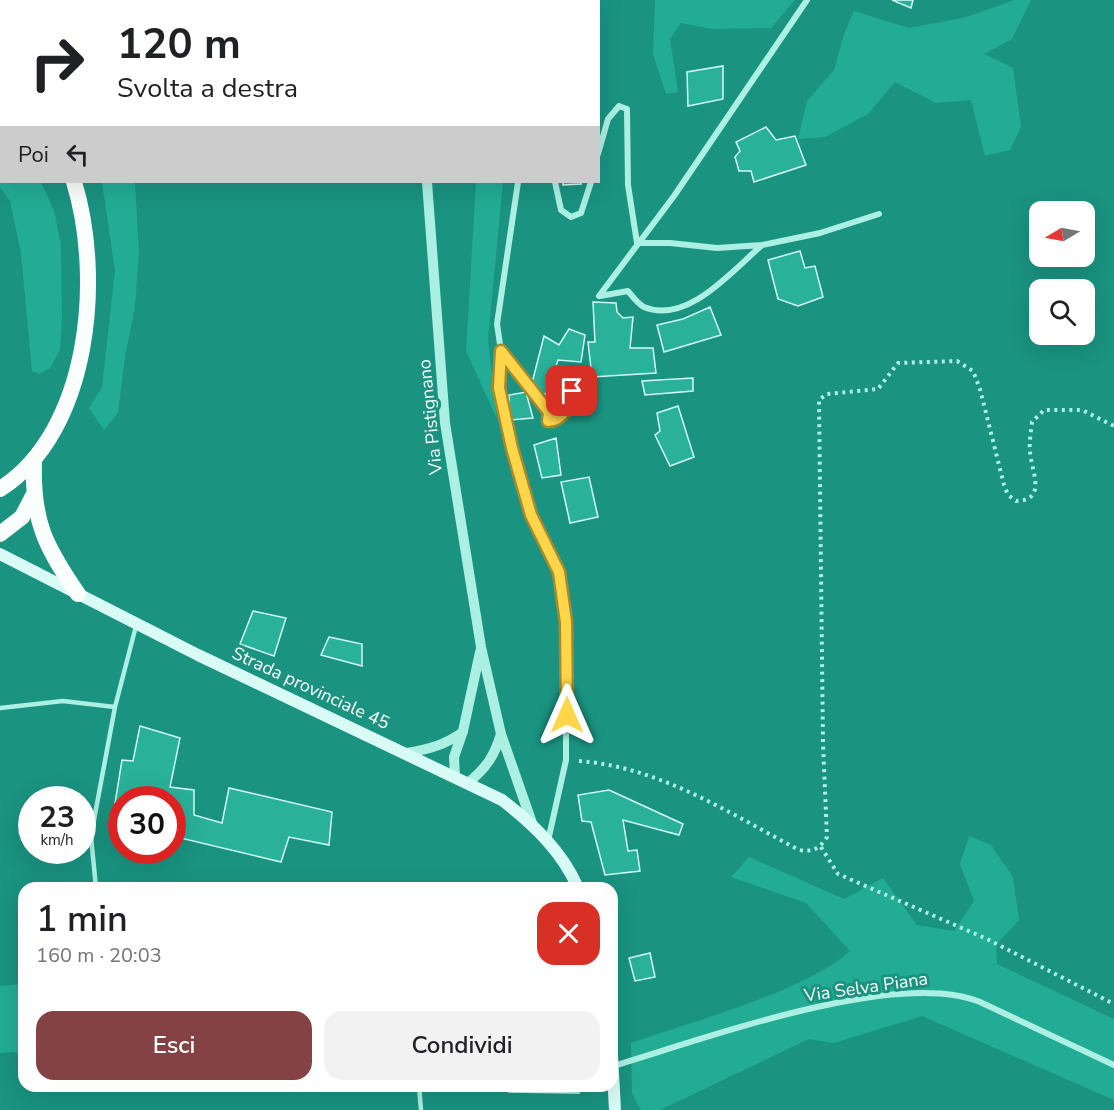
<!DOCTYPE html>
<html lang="it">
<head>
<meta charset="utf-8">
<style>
  :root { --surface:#fff; --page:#f2f2f2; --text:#202124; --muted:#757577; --accent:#844244 }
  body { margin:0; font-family:"Nunito Sans",sans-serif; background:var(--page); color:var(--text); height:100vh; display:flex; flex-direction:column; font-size:22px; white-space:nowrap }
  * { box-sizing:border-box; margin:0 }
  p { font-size:20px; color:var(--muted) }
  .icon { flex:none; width:33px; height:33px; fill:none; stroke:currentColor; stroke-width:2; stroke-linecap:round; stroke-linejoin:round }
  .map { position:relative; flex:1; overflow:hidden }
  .side { position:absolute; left:18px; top:882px; width:600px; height:210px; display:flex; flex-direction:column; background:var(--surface); border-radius:18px; box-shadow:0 6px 24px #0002 }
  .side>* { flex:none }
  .top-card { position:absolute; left:0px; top:0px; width:600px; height:183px; box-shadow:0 6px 24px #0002; background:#fff; color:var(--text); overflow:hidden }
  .needle { width:39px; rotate:260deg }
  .buttons { position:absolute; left:1029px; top:201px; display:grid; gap:12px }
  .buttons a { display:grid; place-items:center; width:66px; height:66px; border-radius:12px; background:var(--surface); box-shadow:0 6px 24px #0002; font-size:30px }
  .speed { position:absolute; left:18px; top:786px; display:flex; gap:12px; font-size:30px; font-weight:700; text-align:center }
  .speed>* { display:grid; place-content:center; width:78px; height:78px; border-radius:50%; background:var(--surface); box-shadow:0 6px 24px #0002; line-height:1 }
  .speed small { font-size:15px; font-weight:400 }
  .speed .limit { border:9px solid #d22; background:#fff; color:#111 }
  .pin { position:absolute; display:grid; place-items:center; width:51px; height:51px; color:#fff; margin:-26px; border-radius:12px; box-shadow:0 3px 9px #0006 }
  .me { position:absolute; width:66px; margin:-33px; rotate:0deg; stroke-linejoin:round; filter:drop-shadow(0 0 4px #0008) }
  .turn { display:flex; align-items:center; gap:21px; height:126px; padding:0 18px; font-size:27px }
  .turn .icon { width:78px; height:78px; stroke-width:2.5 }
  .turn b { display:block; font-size:42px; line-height:51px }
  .then { display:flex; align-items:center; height:57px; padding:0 18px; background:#0003; gap:12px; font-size:22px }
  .round { display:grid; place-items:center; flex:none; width:63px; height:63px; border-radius:18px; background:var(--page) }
  .headline { display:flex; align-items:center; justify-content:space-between; height:102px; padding:0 18px }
  h1 { font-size:36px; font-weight:600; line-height:45px }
  .cta { display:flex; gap:12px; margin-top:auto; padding:12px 18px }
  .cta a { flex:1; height:69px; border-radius:18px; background:var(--accent); color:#fff; font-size:24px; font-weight:600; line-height:69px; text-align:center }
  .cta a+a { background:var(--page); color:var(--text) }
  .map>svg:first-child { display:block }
  .green { fill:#23ac95 }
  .building { fill:#29b19a; stroke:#d2fbf4; stroke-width:1.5 }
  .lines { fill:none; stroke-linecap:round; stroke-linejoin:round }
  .path { stroke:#acefe3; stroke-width:4; stroke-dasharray:3 4.5; stroke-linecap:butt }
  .service { stroke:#acefe3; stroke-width:4.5 }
  .minor { stroke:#acefe3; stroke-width:6 }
  .tertiary { stroke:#acefe3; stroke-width:10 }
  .secondary { stroke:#d9fbf6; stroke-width:12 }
  .trunk { stroke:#fafffe; stroke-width:16 }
  .route-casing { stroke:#a68a30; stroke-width:15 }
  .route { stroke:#ffd54a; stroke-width:10 }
  .labels { text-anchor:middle; stroke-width:6; stroke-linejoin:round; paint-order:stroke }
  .street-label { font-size:18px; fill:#fff; stroke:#1a9380 }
</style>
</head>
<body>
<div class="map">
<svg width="1114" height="1110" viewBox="0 0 1114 1110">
  <rect width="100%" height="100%" fill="#1a9380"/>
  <path class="green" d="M655,0h140l-24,28 -59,1 -31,-6 -11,16 8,53 -12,2 -13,-40z
    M1015,0h16l-19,39 -28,15 29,14 8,59 -11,23 -25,6 -14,-56 -35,3 -41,-21 -27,32 -43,23 -27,2 9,-38 27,-31 10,-36 10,-23 55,17 54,-10z
    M0,120l2,62h39l13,29 7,34 1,74 -2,31 -10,18 -10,6 -8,-3 -11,-118 -11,-52 -10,-14z
    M102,182h33l4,71 -4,54 -10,50 -7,56 -14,17 -15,-22 13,-21 13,-117z
    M476,182h27l-15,157 9,80 -31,-68z
    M969,836l22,9 22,32 6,43 -23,25 1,19 117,55v81l-192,-84 -88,27 -25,-4 -149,71h-19l-9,-17 -1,-50c62,-22 171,-50 219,-92l-44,-48 -75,-26 18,-20 95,42 39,-21 34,47 37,6 20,-30 -14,-37z
    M24,984v72l-10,-4 -14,1v-67z"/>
  <path class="building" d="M892,0h21l-2,8z
    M723,66v33l-35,7 -1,-34z
    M766,127l10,13 19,-4 11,29 -52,17 -3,-11h-12l-4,-14 5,-6 -4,-9z
    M563,182h18v2l-18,1z
    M800,251l5,17 10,-2 8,31 -25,9 -20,-7 -10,-39z
    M593,302l23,1 1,9 6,6 10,-1 -3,31h23l3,25 -64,4 -4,-35h7z
    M710,307l11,28 -57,17 -7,-27 26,-6z
    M569,329l16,6 -4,27 -23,-2 -11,34h-9l-6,-11 12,-47 15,9z
    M693,378v13l-48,4 -3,-14z
    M526,392l7,26 -23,2 -1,-25z
    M678,406l16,51 -24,9 -15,-31 5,-4 -3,-18z
    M556,438l5,37 -19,3 -8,-33z
    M589,477l9,40 -28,6 -9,-41z
    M253,611l33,7 -12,38 -34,-12z
    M329,637l33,7v22l-41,-11z
    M140,726l40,12 -10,49 24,3v25l28,8 7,-35 103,24 -3,33 -40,-8 -8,25 -109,-26v-36h-50v25l-10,-3 10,-62 11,1z
    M609,790l74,34 -4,11 -56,-15 5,31 9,-1 3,21 -35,4 -14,-53 -9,-1 -4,-26z
    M650,953l5,24 -20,4 -6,-23z
    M509,1086h70v7l-70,-1z"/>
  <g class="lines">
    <path class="path" d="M579,761c81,6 150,52 220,89 14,2 20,-1 28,-13l-4,-93 -4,-344 8,-6 51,-5 20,-26 59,-2 16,10 7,18 24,96 4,10 8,6c32,-1 15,-30 14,-50 -1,-9 1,-19 2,-29l12,-12h38l32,16
      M821,847l17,27 149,65 127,65"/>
    <path class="service" d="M0,708l63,-7 52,6
      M96,888l-5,-52 24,-129 21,-81
      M419,1086l2,24"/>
    <path class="minor" d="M529,0v2
      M598,154l10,-35 11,-13 8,3 1,76 9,58h33l47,5 45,-3 58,-12 59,-19
      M518,182l-21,142 4,27 -2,38 32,126 28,57 7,50v138l-18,81
      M555,182l6,28 10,7 10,-4 10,-31
      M599,296l75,-100 133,-196
      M600,296l28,-5c4,5 10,13 16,16 43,18 88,-36 117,-61
      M501,351l48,61 -1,9 14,-5 10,-25
      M613,1066c88,-26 283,-98 367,-64l134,63"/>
    <path class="tertiary" d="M417,0v2
      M427,182l18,241 36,224 20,87 31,89
      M407,753c22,-4 38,-8 56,-21
      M455,777l-1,-20 9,-26 17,-79
      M468,783c18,-15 26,-26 33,-49"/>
    <path class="secondary" d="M0,554l198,101 304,145c31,24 60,51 76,88
      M612,1055l3,55"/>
    <path class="trunk" d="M0,61l2,2
      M34,462c-2,59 11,84 44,132
      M0,489c91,-58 103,-213 74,-307
      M0,534l22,-17 11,-21"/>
  </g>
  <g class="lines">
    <g class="route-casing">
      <path id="route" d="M567,715l-1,-93 -7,-50 -28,-57 -19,-67 -13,-60 2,-37 48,61 -1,9c17,-1 20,-16 24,-30"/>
    </g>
    <use href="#route" class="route"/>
  </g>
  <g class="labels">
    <g class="street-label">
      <text transform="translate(430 417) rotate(-96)" y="6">Via Pistignano</text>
      <text transform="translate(311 688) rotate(25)" y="6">Strada provinciale 45</text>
      <text transform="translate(866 987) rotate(-8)" y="6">Via Selva Piana</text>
    </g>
  </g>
</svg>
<div class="buttons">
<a><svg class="needle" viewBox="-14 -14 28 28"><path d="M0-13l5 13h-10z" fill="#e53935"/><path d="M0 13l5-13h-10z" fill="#757577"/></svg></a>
<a><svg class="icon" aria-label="search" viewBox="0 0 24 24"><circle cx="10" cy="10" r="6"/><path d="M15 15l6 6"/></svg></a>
</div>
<div class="speed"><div>23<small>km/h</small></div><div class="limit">30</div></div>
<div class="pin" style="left:572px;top:391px;background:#d93025"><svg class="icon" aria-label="arrive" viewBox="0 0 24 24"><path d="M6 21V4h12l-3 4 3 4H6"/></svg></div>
<svg class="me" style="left:567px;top:715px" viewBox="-20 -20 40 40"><path d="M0-17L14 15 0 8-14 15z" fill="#ffd54a" stroke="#fff" stroke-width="4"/></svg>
<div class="top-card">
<div class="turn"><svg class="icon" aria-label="right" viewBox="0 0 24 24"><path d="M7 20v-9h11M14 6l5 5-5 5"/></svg><div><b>120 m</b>Svolta a destra</div></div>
<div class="then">Poi<svg class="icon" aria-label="left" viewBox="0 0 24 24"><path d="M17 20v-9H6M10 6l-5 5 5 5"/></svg></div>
</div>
<section class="side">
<div class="headline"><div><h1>1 min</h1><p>160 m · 20:03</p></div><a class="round" style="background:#d93025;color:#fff"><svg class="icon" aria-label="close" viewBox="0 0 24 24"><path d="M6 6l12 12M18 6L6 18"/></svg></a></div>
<div class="cta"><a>Esci</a><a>Condividi</a></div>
</section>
</div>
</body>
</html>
